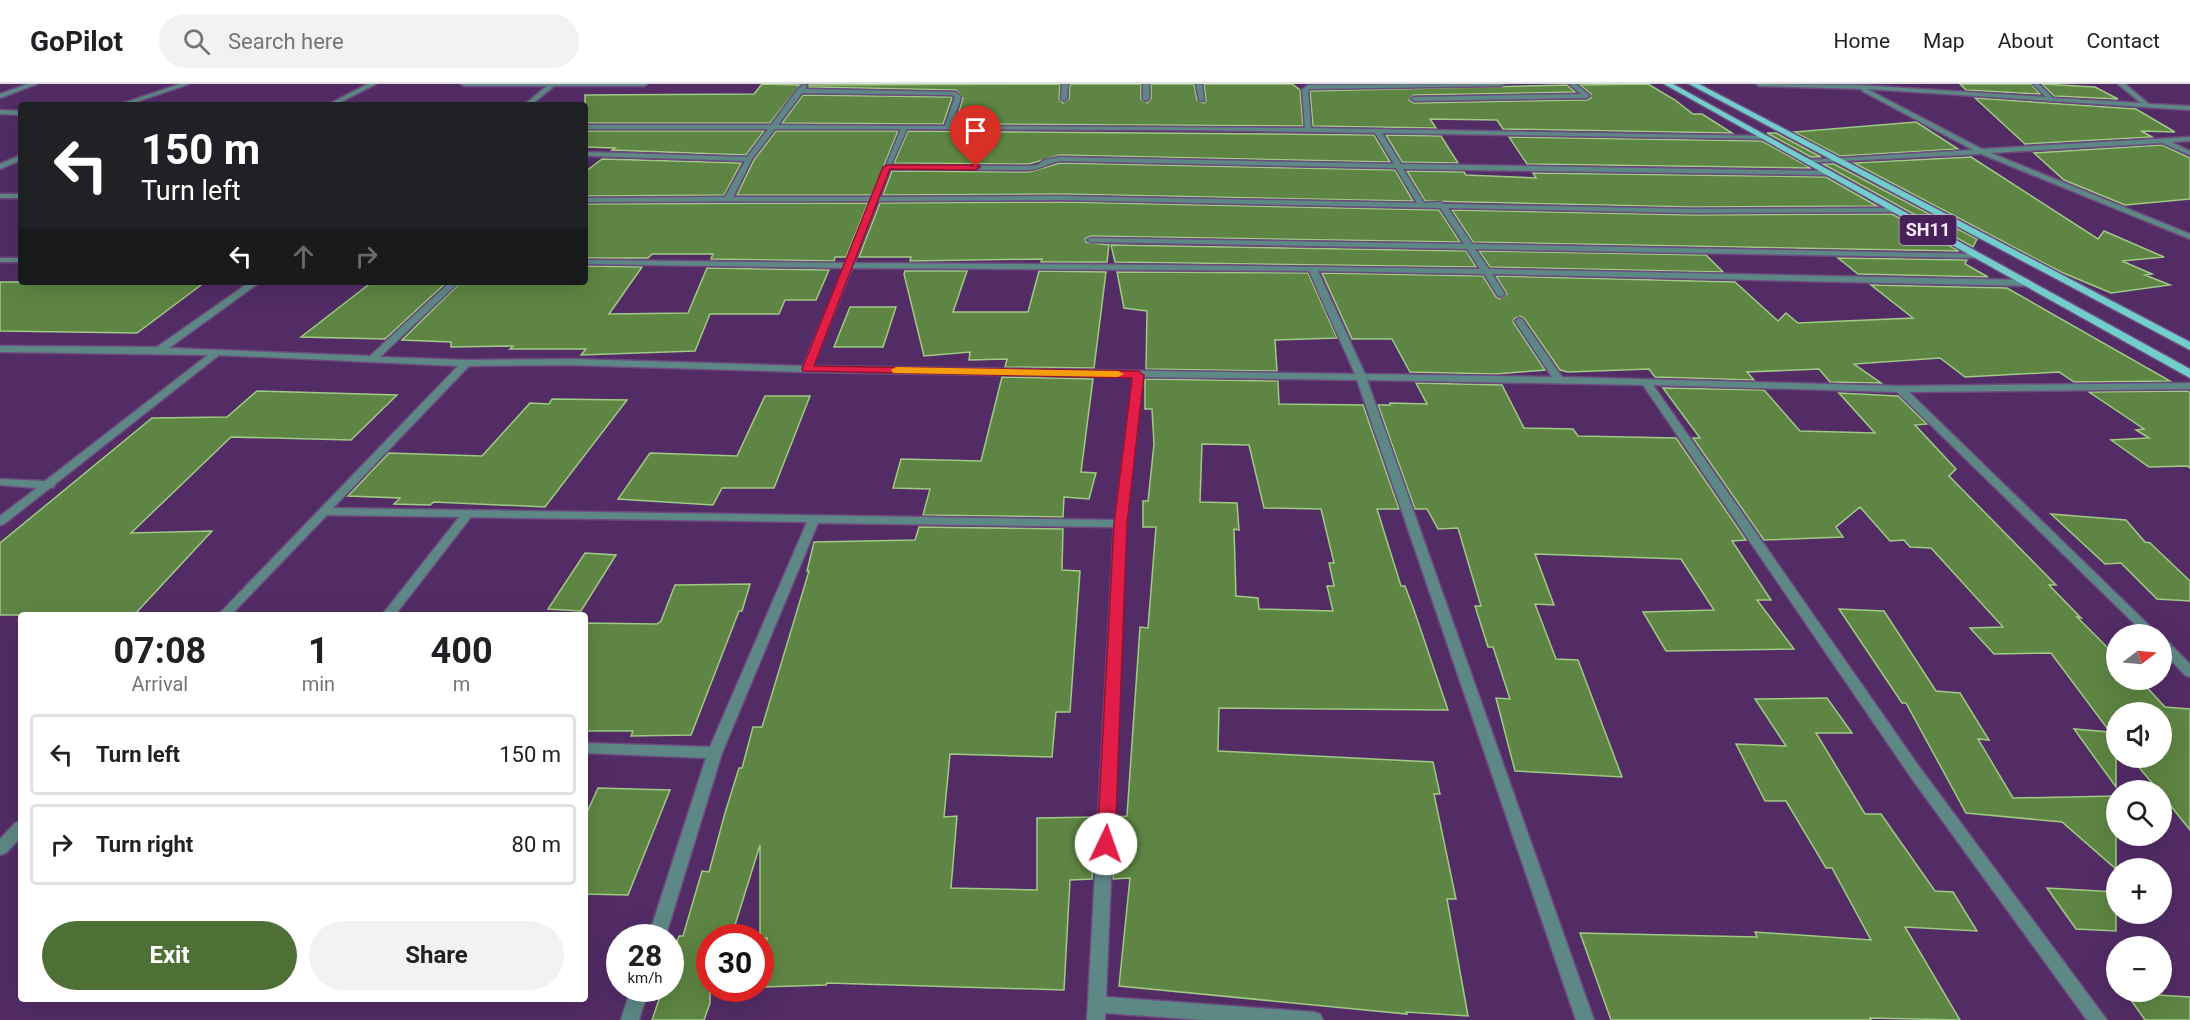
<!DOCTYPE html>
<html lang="en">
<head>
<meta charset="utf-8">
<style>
  :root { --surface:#fff; --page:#f2f2f2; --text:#202124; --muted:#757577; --line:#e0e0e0; --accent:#4e6f36 }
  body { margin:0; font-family:Roboto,sans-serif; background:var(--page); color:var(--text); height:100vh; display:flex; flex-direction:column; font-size:22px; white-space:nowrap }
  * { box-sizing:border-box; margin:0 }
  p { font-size:20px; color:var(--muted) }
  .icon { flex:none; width:33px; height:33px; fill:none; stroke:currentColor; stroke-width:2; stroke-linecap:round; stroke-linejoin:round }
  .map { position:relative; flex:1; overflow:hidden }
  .sheet { position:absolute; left:18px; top:528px; width:570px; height:390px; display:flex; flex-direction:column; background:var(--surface); border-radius:6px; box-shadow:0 6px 24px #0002 }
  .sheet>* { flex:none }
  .guide { position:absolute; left:18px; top:18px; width:570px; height:183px; border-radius:6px; box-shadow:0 6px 24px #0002; background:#202124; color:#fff; overflow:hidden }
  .needle { width:39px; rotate:74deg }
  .fabs { position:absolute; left:2106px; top:540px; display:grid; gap:12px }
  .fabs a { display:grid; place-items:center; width:66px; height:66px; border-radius:50%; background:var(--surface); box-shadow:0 6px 24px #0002; font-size:30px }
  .speed { position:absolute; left:606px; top:840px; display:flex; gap:12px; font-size:30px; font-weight:700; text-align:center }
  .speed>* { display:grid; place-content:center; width:78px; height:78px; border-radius:50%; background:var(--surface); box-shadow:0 6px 24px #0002; line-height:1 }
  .speed small { font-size:15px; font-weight:400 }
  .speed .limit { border:9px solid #d22; background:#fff; color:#111 }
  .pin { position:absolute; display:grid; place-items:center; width:51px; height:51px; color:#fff; margin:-62px -26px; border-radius:50% 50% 50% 0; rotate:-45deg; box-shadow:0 0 6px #0007 }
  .pin .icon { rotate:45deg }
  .me { position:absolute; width:66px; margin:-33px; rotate:3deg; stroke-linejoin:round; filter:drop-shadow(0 0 4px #0008) }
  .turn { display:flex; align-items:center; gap:21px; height:126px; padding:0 24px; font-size:27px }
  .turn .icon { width:78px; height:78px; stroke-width:2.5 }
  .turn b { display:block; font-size:42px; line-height:51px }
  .lanes { display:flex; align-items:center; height:57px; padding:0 24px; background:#0003; justify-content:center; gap:30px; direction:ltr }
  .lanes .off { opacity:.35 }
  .eta { display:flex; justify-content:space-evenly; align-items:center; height:102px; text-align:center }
  .eta b { font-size:36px; font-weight:700; line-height:42px }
  .action { display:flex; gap:12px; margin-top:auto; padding:12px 24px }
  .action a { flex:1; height:69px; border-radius:36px; background:var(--accent); color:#fff; font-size:24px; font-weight:700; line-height:69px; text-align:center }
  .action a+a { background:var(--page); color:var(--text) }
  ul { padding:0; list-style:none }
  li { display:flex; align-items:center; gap:18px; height:81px; margin:0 12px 9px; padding:0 12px; border:3px solid var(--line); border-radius:6px }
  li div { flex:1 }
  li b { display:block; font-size:22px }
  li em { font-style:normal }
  header { display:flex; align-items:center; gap:36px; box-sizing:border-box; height:84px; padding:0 30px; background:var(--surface); border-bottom:2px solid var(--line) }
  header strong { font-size:28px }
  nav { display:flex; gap:33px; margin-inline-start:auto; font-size:21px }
  .search { width:420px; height:54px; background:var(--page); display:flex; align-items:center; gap:15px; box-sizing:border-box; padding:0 21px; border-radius:33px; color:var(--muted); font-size:22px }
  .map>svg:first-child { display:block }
  .building { fill:#5e8543; stroke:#a0ca85; stroke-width:1.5; fill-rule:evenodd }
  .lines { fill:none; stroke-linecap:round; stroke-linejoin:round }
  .service-casing { stroke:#6d4b7e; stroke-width:3 }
  .minor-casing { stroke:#6d4b7e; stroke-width:3 }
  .primary-casing { stroke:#6d4b7e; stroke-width:3 }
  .service { fill:#5d8886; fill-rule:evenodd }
  .minor { fill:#5d8886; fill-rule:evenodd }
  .primary { fill:#72cecc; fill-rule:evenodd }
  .route { fill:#e11d48; stroke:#92132f; stroke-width:1.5 }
  .slow { fill:#f59e0b }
  .labels { text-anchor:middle; stroke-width:6; stroke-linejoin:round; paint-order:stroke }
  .shield { fill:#48215a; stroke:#c1afca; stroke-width:1.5 }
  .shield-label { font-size:18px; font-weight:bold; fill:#f5ecfa }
</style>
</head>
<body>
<header>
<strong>GoPilot</strong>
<div class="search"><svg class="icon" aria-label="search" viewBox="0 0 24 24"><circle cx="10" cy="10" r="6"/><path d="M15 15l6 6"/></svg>Search here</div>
<nav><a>Home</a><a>Map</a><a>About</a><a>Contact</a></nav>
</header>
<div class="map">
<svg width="2190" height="936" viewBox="0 0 2190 936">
  <rect width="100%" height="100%" fill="#532c66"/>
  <path class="building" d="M762,0l38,1 -30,38h-185v-28l169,-1z
    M1060,0l-1,15 4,4 6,-4 1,-15h71v15l6,4 4,-4v-15h43l3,16 7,3 2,-2 -2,-17h88l8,6 3,36 -348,-2 8,-26 -7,-8 -147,-3v-2z
    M1648,0l27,16 18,14h9l30,19 -229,-4 -6,-9 -67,-1 6,9 -123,-2 -3,-35 257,-6 8,7 -161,3 -5,5 5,3 173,-3 4,-2v-4l-11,-9z
    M1960,0h71l9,10 -74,-4z
    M2042,0l53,3 23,12 -64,-3z
    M803,11l148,2 1,1 -9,26 -161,-1z
    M1975,14l161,11 39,23 -34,-1 11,6 -127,7z
    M1916,38l42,27 -118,7 -46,-24z
    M585,47h179l-18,24 -134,-5 3,-2 -30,-1z
    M776,47h122l-26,64h-135l17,-35z
    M908,47l466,4 16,27 -330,-7 -31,9 -135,-1z
    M1767,49h9l45,24h-10z
    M1386,51l55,1 17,27 -56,-1z
    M1509,53l253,4 49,27 -284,-4z
    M2162,61l28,13v41l-65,6 -61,-25 -30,-27z
    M1971,73l127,82 6,-8 60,26 -42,4 30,13 -7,1 25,10 -59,8 -50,-21 -207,-109z
    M602,75l139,4 -17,32 -139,1v-24z
    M1060,79l335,7 18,31 -350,-7 -180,1 9,-24 137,1z
    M1823,80h11l143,75 -4,8z
    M1407,87l57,1 2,3 70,3 -3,-5 293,4 51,29 -183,1 -269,-6z
    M1063,118l376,8 21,32 -369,-6 -6,3 1,3 23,3 -2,17h-66l1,-3 -132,2 1,-4h-52l21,-54z
    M868,119l-22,54h-11l-1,4 -123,-2 2,-5h-61l-4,4h-63v-54z
    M1452,126l242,5 198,-1 67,37 -486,-9z
    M1111,161l355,6 10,16 -361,-5z
    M1479,167l227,4 17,17 -233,-5z
    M1838,174l129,2 -2,4 23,13 -130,-3z
    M585,182l57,1 -33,47 79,-1 19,-45 122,2 -13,30h-31l-6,14h-69l-15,37 -114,4 5,-6h-76l3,-3 -62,1v-5l-49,-2 59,-58h124z
    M905,187h62l-14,41h75l11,-41 67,1 -12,96 -89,-1 2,-8 -38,1 1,-8 -46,4 -20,-82z
    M1117,188l191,1 29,65 -62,2 2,31 -131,-2 1,-58 -23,-3z
    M1322,189l161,3 13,21 4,2 7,-5 -11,-18 239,6 43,39 8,-8 12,10 115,-5 -42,-33 136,3 163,93 -96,1 -15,-10 -94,5 -25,-19 -86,6 27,19 -51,-1 -11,-13 -72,3 7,8 -99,-3 -6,-8 -81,3 -8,-2 -36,-52 -4,-2 -6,3 -1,3 32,48 -49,4 -86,-2 -18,-33h-40z
    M0,198h205l-68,51 -137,-2z
    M372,198h75l-62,57 -84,-2z
    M850,223h46l-13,40h-49z
    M1002,293l91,2 -12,93 15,1 -7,26 -25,-2 -1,20 -140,-2 7,-26 -37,-1 8,-29 80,2z
    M1145,295l133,2 1,23 84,1 36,104h-22l24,77h4l9,24 34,100 -229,-2 -1,43 215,11 7,32h-6l22,105h-9l21,117 -62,-4 1,2 -288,-28 11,-108 -17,1 3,-62 11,-1 13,-189 8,1 8,-101h-13v-26h5l6,-57 -2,-35h-7zM1202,360l47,1 15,63 57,1 13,54h-5l5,23h-7l6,25 -74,-2 -1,-11 -22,-2 -2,-67 5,1 -2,-27 -37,-1z
    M1416,299l86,2 22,43 49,1 5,7 98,2 70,102 -14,1 39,59h-14l37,49 -128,2 -23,-39 71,-2 -33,-51 -146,-5 19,51 -19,-1 21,55 22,1 44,117 -107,-6 -19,-73 14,1 -17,-52h-5l-13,-41h6l-23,-78 -20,1 -11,-20h-12l-37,-104h12v-2l37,1z
    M1663,304l101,2 36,41 75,2 -36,-40 59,3 29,28 -12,1 41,44 -7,7 107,109h-7l32,33 -4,-1 39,39v24h24l25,27 25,2v121l-28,-35v-5h-4l-27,-32h31v-46h-46v75l-42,-58 36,3 -59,-79 -57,1 -24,-26 33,-1 -72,-79 -21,-1 -6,-7 -14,1 -30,-34 -24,20 7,10 -79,3 -71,-102h7z
    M257,307l140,4 -46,45 -120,-3 -100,96 81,-2 -78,84h-134v-72l152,-125 75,-1z
    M2188,307l2,2v75l-3,-2 -38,1 -38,-27 38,-2 -13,-8 8,-1 -55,-37z
    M765,312h45l-36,92h-52l-9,17 -95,-6 32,-46 87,3z
    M552,315l75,1 -82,107 -111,-5 -4,3 -36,-1 6,-6 -52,-2 41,-43 93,3 48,-53 19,1z
    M2051,430l75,6 19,22 5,1 40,38v20l-33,-2 -36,-36 -16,1z
    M919,443l144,2 -1,41 18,1 -10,141h-14l-4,45 -102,-3 -6,63 13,-1 -6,72 86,2v-72l59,-1 -4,62 -22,1 -6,110 -237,-7 -1,2 -66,2v-18l7,-31h-7v-93l-29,93h-21v65l-6,17h-52l11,-32h7v-27l9,-25h4l19,-65 7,1 16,-59 14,-45h3l11,-41h9l47,-156h-2l7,-29 101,-2z
    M585,469l31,2 -35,56 -33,-2z
    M750,500l-8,27h-3l-48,124 -60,1 2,-5h-48v-108l72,1 4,-3 14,-36z
    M1839,525l45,2 52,80 24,2 29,47 -11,-1 35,59 103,-2v73l-54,-47 -96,-9 -60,-110h-4z
    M1827,614l25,35h-36l49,81h16l54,77 18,1 24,39 -72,-4 55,93 -90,-2 1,2h-260l-31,-87 177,4 -2,-5 116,8 -39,-72h-6l-40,-67h-21l-29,-57 50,2 -31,-47z
    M598,704l72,2 -42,105 -43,-1v-77z
    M2047,804l69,4v39l-40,-2z
    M2126,909l64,4v23h-45z"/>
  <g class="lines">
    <g class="service-casing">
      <path id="service" d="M468,426l6,3 -79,102h-13l82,-104z"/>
    </g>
    <g class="minor-casing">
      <path id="minor" d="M28,0h9l-37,14v-4z
        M180,0h9l-62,21h-9z
        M368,0h8l-41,21h-8z
        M461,0h186l-3,2h-90l-23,19h-7l23,-19h-83z
        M804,0l3,2 -2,3 151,3 5,5 -9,29 353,2 -3,-38 6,-5 196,-1 -3,2 -191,3 -2,1 3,38 455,8 2,1v2l-386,-6 19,31 426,7 4,2 -4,2 -424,-6 21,34 17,-1 3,2 250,5 198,-1 4,2 -4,2 -198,1 -246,-5 24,36 505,10 4,2 -4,2 -502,-9 14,20 538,11 4,3 -4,3 -535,-12 13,20 -4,3 -3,-1 -14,-22 -166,-3 47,103 187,3 -37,-56 4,-3 3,1 40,58 338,9 290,-3v6l-281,3 249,242h-13l-248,-242 -244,-7 267,383 187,252h-20l-177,-244 -267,-391 -276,-5 227,640h-18l-219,-640 -214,-3 -17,147 -20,473 208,15 6,2 3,6h-119l-99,-7v7h-18l27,-493 -296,-4 -96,230 -57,185h-17l58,-180 -121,-5v-10l125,4 97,-225 -480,-7 -96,100h-13l240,-249 -239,-11 -164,129 -1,3 -4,1 -46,36 -4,1v-9l37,-28 -37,-3v-6l45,2 163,-126 -208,-3v-6l157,1 93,-65h10l-91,66 201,8 80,-74h9l-79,75 86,3 105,-1 232,7 41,-98 -259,-4v-4l261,3 25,-62 -286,1v-4l140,-1 20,-36 -156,-5 -3,-2 3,-2 158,5 21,-28h-183v-4h186l26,-35zM802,9l150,2 3,2 -10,29 -167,-1zM775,45h126l-28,68h-140l19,-38zM907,45l287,1 181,3 19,31 -334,-7 -16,3 -6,5 -9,1 -138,-1zM1060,77l336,7 21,35 -354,-7 -183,1 10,-28 139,1c12,-1 19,-7 31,-9zM1063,116l377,8 24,36 -373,-6 -4,2 4,2 376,7 13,20 -315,-4 -311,-2 24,-62zM852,184l457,3 46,103 -542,-8zM571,281l236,7 326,5 -18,143 -782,-12 136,-142z
        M1062,0h6l-1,15 -3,2 -3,-2z
        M1143,0h6v15l-3,2 -3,-2z
        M1196,0h6l2,17 -5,-1z
        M1569,0h7l14,12 -3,2 -173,3 -3,-2 3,-2 167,-3z
        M1756,0l102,1 188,12 -13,-13h6l14,14 88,5 -23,-19h7l24,20 41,2v4l-323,-21 115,60 208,-12v4l-19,1 19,9v4l-28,-12 -171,10 199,81v5l-209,-85 -177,9v-2l2,-1 167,-10 -111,-59v-2l-103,-3z
        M0,26l21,1v4l-21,-1z
        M21,71v5l-21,9v-5z
        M0,110h21v4h-21z
        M0,174h21v4h-21z
        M2162,556l5,1 23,23v13l-5,-2 -23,-24z
        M21,737v16l-15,16 -6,2v-16l15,-16z
        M631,904h18l-10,32h-18z"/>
    </g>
    <g class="primary-casing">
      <path id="primary" d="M1664,0h9l517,285v9z
        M1689,0h10l491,258v8z"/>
    </g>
    <use href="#service" class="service"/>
    <use href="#minor" class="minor"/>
    <use href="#primary" class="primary"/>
  </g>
  <path class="route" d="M887,81h89l4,2 -4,3 -86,-1 -76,197 324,5 6,4 -17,149 -12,320 -3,5 -6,2 -7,-2 -2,-5 17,-320 18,-146 -329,-7 -1,-2 81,-202z"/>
  <path class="slow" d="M896,283l222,4 6,3 -6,3 -225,-4 -2,-3z"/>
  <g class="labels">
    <rect class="shield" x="1899.5" y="131" width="57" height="30" rx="4.5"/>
    <g class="shield-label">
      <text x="1928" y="152">SH11</text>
    </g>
  </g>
</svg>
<div class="fabs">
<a><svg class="needle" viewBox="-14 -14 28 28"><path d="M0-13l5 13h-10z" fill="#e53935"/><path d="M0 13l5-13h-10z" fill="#757577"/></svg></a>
<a><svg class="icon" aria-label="sound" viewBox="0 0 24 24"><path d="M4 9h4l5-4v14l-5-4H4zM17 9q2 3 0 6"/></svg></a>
<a><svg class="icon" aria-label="search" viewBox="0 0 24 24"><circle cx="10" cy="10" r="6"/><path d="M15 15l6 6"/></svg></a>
<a>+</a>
<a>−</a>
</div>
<div class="speed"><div>28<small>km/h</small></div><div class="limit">30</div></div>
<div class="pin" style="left:976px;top:83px;background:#d93025"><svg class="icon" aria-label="arrive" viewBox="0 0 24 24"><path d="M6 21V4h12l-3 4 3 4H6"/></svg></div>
<svg class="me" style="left:1106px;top:760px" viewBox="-20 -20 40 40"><circle r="19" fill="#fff"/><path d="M0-13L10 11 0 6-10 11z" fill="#e11d48"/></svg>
<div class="guide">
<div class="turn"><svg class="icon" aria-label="left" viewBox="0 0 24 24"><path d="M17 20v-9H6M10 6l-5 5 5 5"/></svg><div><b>150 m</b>Turn left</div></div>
<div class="lanes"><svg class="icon" aria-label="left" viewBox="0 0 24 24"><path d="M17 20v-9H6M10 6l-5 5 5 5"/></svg><svg class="icon off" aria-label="ahead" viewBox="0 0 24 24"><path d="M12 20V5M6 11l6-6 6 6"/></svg><svg class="icon off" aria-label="right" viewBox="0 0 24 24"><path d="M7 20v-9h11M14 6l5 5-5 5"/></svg></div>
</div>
<section class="sheet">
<div class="eta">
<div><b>07:08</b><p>Arrival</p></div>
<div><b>1</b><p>min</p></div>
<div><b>400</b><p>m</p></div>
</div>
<ul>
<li><svg class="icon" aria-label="left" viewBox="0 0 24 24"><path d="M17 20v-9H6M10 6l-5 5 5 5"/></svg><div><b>Turn left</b></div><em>150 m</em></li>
<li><svg class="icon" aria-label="right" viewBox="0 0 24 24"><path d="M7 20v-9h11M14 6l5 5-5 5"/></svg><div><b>Turn right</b></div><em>80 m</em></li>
</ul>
<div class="action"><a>Exit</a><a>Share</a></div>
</section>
</div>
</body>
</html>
